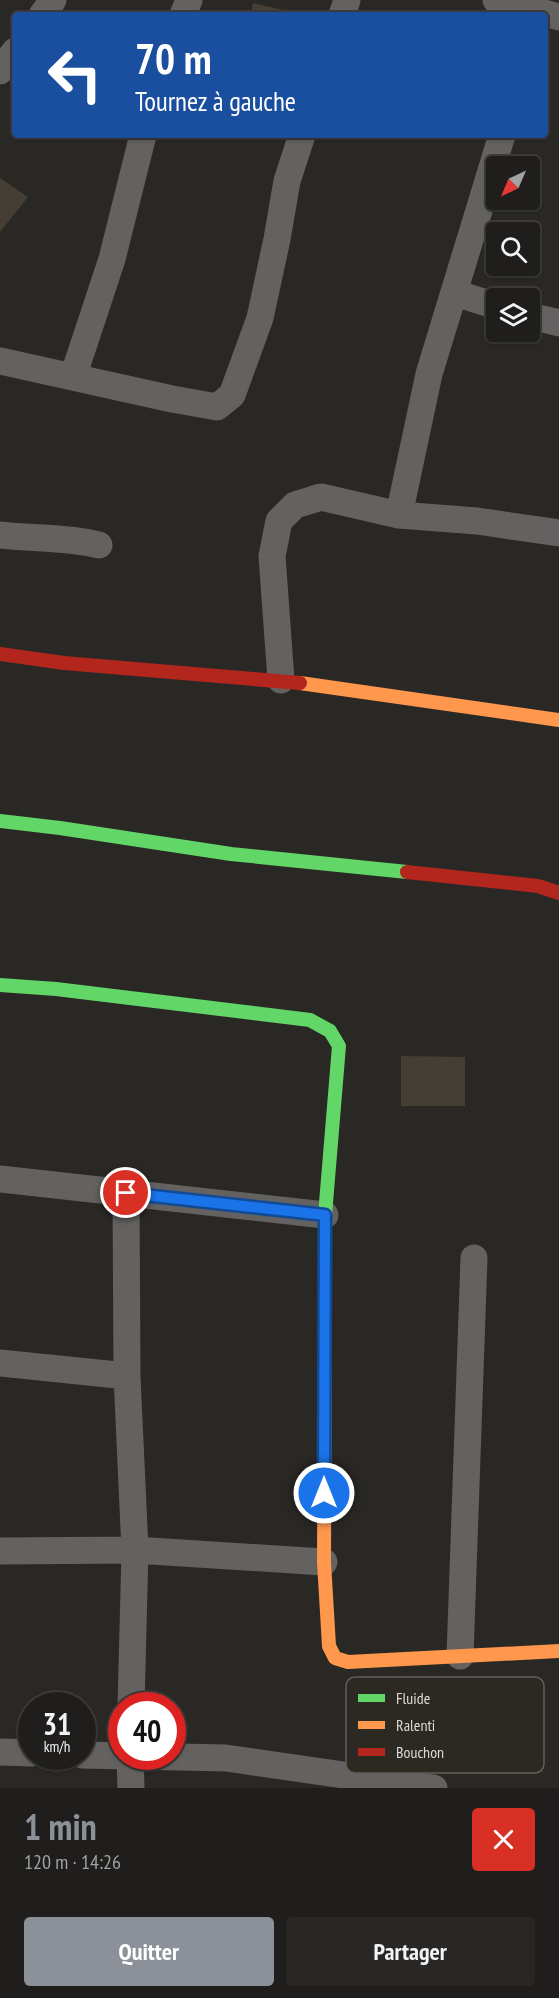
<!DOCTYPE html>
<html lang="fr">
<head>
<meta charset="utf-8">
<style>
  :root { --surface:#201e1c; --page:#282725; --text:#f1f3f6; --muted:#a2a2a3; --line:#3d3c3b; --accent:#8c9099 }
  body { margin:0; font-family:"PT Sans Narrow",sans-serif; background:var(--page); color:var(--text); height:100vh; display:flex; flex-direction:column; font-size:22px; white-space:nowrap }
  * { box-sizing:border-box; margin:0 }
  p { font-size:20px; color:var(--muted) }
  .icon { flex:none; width:33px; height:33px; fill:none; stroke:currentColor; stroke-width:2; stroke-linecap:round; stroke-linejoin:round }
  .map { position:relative; height:1788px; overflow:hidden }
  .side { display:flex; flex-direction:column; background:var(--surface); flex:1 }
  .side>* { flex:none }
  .banner { position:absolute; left:12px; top:12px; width:536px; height:126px; border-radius:6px; box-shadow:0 2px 4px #0004,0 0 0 2px var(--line); background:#1a4fa0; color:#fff; overflow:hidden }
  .needle { width:39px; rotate:224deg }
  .buttons { position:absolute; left:486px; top:156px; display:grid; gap:12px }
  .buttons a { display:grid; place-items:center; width:54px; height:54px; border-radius:6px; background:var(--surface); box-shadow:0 2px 4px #0004,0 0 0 2px var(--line); font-size:30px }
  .speed { position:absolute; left:18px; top:1692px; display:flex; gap:12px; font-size:30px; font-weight:700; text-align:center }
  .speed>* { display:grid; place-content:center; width:78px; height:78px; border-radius:50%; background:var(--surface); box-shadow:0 2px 4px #0004,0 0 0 2px var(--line); line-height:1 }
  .speed small { font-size:15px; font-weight:400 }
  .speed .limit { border:9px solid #d22; background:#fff; color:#111 }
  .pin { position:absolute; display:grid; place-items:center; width:51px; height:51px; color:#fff; margin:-26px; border:3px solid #fff; border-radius:50%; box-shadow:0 2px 6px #0007 }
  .me { position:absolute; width:66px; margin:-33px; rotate:0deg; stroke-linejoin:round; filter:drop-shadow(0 0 4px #0008) }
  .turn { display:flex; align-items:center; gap:21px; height:126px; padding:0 24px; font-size:27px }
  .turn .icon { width:78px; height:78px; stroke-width:2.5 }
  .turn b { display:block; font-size:42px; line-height:51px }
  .round { display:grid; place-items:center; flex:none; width:63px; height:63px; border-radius:6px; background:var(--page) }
  .overview { display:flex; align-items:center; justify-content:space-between; height:102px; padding:0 24px }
  h1 { font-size:36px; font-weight:700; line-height:45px; color:var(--accent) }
  .action { display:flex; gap:12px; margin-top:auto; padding:12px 24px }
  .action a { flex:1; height:69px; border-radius:6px; background:var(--accent); color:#fff; font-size:24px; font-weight:700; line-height:69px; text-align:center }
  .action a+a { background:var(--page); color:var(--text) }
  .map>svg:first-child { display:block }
  .building { fill:#443e35 }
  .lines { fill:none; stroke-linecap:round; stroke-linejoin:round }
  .street { stroke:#636261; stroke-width:27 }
  .fast { stroke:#63d668; stroke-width:14 }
  .slow { stroke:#ff974d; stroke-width:14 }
  .jam { stroke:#b3261e; stroke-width:14 }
  .route-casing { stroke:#114b97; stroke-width:15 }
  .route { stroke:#1a73e8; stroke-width:10 }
  .key { fill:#2c2923; stroke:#615e59; stroke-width:1.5 }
  .key-label { font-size:16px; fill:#dcdbd6 }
</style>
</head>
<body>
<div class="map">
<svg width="559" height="1788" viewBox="0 0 559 1788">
  <rect width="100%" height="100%" fill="#2a2825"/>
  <path class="building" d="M253,3l48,11v1h-50z
    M0,178l28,19 -28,35z
    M401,1056l64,1v49h-64z"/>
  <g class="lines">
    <path class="street" d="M496,0l63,17
      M42,15l11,-15
      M183,15l6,-15
      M342,15l5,-15
      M0,71l15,-20
      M455,293l41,13
      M530,316l29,7
      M0,361l172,38 45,8 15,-12 28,-77 17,-79 10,-58 15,-46
      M73,377l39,-118 31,-124
      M399,515l30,-141 73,-239
      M0,535c33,4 67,2 99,10
      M281,680l-9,-124 7,-35 16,-16 26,-8 78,18 78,6 82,12
      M0,1179l325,36
      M126,1193l1,183 8,174 -4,156
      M0,1363l127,13
      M0,1551l135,-1 189,12
      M460,1656l14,-398
      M0,1752l32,1
      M82,1755l144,3 208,30
      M130,1756l1,32"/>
    <path class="fast" d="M0,821l60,7 171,26 176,18
      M0,985l56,4 254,31 20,11 9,15 -14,169v96"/>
    <path class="slow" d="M300,683l259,37
      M325,1311l-1,251 5,84 6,12 13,4 211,-11"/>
    <path class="jam" d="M0,654l64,9 236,20
      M407,872l131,14 21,7"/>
  </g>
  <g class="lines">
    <g class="route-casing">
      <path id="route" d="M126,1193l199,22 -1,278"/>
    </g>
    <use href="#route" class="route"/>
  </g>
  <rect x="346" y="1677" width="198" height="96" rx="9" class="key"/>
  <rect x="358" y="1694" width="27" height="8" fill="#63d668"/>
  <rect x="358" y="1721" width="27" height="8" fill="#ff974d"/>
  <rect x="358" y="1748" width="27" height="8" fill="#b3261e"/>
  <g class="key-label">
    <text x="396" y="1704">Fluide</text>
    <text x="396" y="1731">Ralenti</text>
    <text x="396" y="1758">Bouchon</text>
  </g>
</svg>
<div class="buttons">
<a><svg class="needle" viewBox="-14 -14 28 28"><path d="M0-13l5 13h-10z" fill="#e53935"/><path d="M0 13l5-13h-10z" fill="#a2a2a3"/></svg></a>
<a><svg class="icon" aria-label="search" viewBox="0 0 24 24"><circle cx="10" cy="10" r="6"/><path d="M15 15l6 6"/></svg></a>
<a><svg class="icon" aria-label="layers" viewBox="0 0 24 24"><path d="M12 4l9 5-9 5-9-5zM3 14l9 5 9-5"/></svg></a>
</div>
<div class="speed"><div>31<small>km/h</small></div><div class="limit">40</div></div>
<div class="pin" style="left:126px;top:1193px;background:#d93025"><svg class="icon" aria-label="arrive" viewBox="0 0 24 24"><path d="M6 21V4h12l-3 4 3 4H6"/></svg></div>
<svg class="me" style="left:324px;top:1493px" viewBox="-20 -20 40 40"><circle r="17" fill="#1a73e8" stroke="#fff" stroke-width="3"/><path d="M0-11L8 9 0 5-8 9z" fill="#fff"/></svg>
<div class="banner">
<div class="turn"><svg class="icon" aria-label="left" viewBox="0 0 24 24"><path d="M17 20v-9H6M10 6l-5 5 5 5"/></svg><div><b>70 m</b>Tournez à gauche</div></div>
</div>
</div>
<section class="side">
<div class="overview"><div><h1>1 min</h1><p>120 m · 14:26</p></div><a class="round" style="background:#d93025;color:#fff"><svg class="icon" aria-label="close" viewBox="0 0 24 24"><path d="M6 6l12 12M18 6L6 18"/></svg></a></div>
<div class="action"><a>Quitter</a><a>Partager</a></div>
</section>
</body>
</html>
